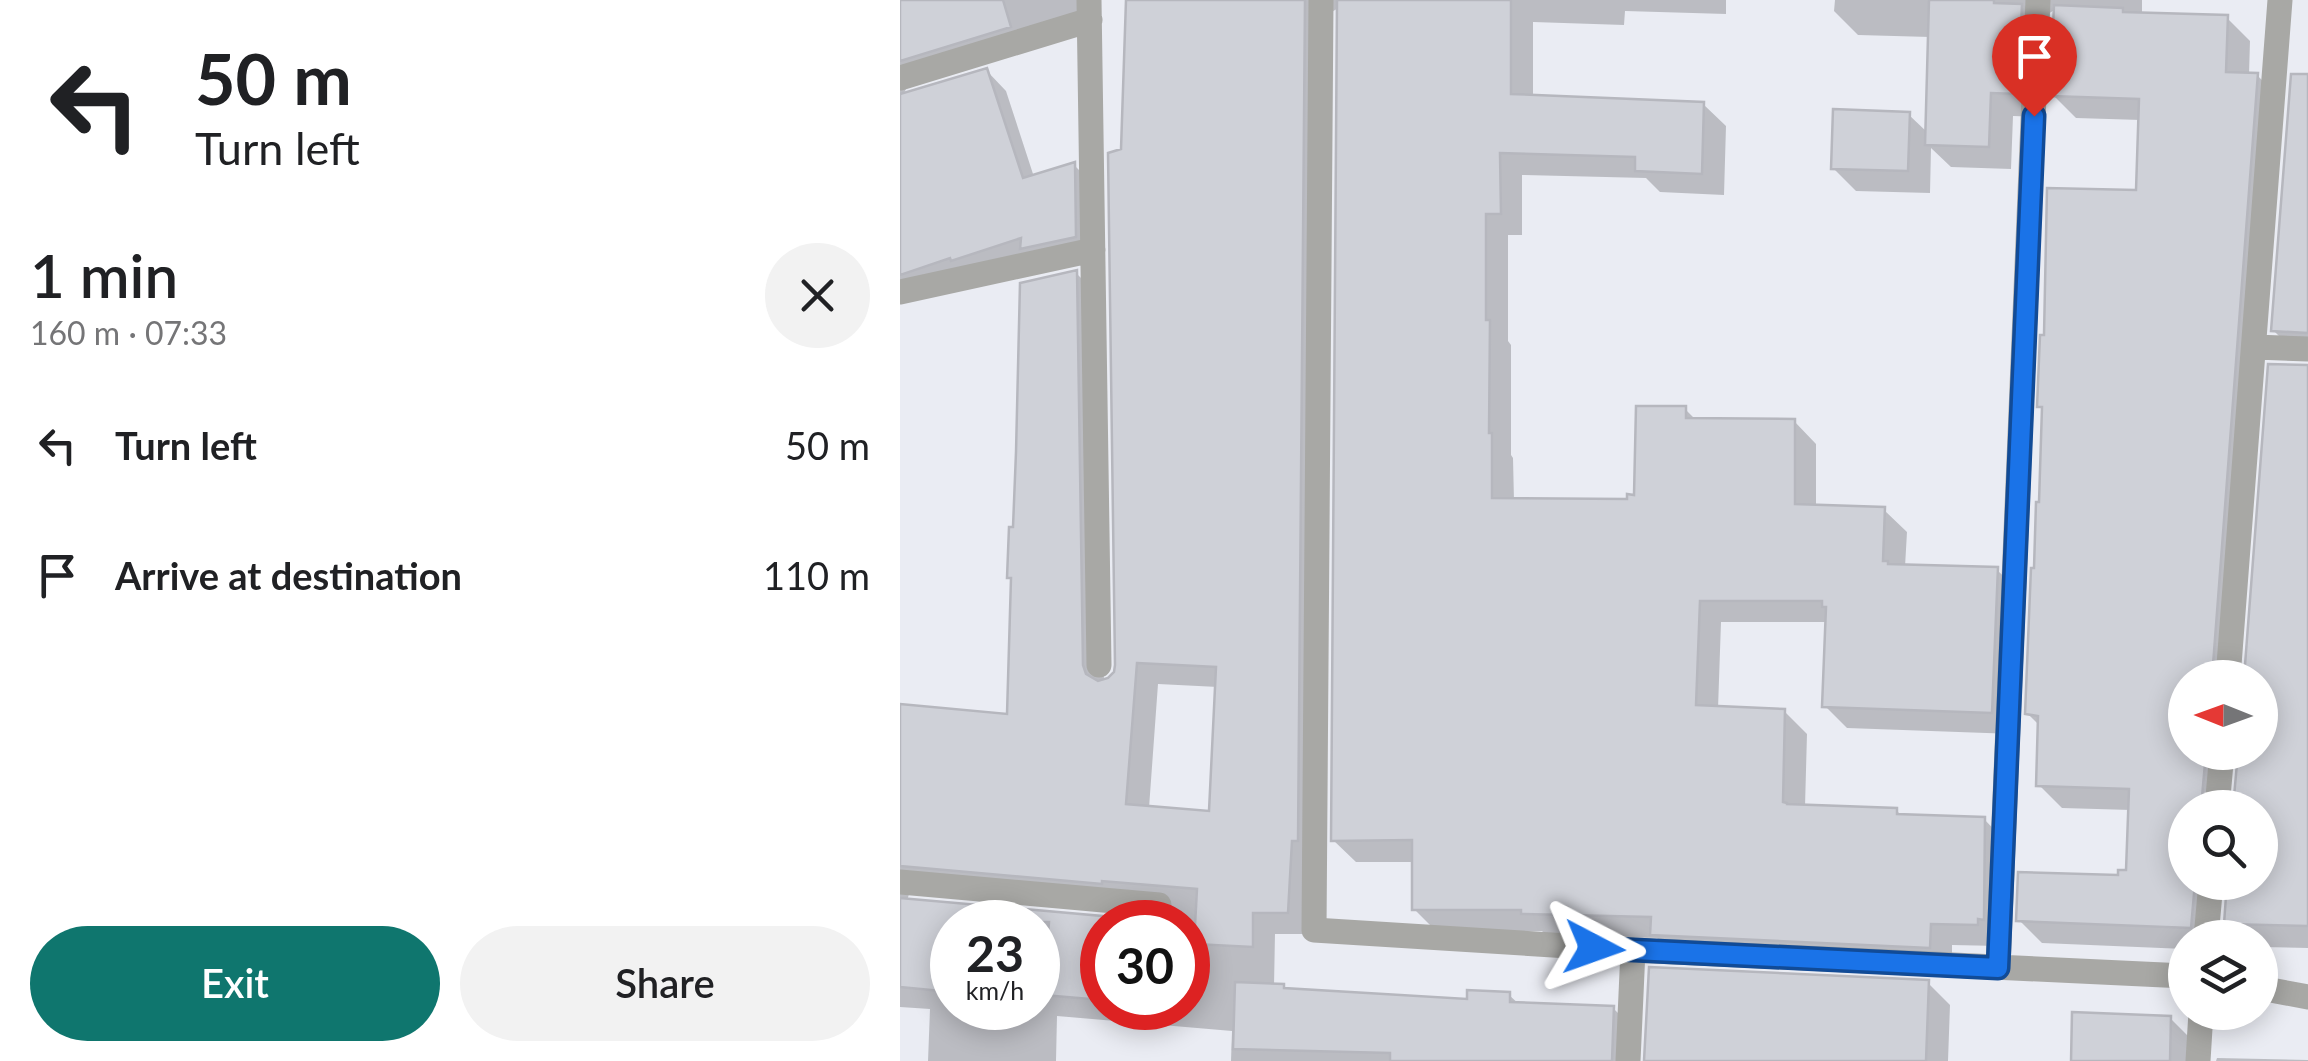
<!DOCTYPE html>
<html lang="en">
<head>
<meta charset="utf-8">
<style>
  :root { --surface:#fff; --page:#f2f2f2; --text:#202124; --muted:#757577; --accent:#0f766e }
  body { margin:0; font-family:Lato,sans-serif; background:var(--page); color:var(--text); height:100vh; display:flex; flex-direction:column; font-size:38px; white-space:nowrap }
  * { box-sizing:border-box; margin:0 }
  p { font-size:32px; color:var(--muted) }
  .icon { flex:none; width:55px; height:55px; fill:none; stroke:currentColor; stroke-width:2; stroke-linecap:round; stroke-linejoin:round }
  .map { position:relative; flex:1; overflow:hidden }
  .panel { display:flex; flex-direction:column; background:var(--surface); width:900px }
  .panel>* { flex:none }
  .guide { background:#fff; color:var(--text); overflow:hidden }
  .needle { width:65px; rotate:271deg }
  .fabs { position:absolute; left:1268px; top:660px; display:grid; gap:20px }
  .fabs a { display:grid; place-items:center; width:110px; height:110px; border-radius:50%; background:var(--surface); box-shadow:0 5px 25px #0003; font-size:50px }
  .speed { position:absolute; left:30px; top:900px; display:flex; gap:20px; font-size:50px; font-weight:700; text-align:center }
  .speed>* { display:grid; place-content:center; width:130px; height:130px; border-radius:50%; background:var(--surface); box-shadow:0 5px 25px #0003; line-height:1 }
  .speed small { font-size:25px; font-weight:400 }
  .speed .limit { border:15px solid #d22; background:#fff; color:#111 }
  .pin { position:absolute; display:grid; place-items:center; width:85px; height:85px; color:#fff; margin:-102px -42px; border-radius:50% 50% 50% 0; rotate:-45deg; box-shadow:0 0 10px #0007 }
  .pin .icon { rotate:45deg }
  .me { position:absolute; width:110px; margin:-55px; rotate:94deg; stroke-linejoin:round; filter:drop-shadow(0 0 8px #0008) }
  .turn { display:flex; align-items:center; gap:35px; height:210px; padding:0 30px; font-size:45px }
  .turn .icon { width:130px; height:130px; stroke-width:2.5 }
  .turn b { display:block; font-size:70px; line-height:85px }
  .round { display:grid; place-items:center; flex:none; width:105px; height:105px; border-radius:52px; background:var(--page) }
  .head { display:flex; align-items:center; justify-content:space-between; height:170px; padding:0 30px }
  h1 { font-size:60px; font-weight:600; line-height:75px }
  .button { display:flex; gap:20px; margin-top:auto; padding:20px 30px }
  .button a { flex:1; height:115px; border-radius:60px; background:var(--accent); color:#fff; font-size:40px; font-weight:600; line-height:115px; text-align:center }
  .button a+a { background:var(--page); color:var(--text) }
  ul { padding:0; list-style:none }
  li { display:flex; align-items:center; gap:30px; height:130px; padding:0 30px }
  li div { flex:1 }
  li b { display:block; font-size:38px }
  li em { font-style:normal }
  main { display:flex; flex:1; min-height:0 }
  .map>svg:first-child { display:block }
  .shadow { fill:#0003; fill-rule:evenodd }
  .building { fill:#cfd1d8; stroke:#b6b7be; stroke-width:2.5; fill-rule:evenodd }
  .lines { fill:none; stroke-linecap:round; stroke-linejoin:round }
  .street { stroke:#a8a8a5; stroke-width:25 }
  .route-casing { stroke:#114b97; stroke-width:25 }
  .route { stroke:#1a73e8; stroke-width:18 }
</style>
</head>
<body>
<main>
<section class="panel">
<div class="guide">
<div class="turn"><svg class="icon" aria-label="left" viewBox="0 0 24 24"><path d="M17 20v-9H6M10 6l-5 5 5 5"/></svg><div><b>50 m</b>Turn left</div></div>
</div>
<div class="head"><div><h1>1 min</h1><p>160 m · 07:33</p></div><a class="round"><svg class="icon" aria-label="close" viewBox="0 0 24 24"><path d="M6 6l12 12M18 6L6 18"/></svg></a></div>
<ul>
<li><svg class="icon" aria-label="left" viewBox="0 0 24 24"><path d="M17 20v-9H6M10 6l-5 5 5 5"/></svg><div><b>Turn left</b></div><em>50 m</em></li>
<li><svg class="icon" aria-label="arrive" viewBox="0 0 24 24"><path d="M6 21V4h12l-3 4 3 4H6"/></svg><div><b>Arrive at destination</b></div><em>110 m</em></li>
</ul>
<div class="button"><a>Exit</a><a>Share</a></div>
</section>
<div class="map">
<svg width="1408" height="1061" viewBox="0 0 1408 1061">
  <rect width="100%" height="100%" fill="#eaecf3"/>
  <path class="shadow" d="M0,0h184l7,28 -184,59 -5,10 85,-26 19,20 28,86 40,-12 20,20 1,71 -195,48z
    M232,0h594v14l-101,-3 -1,14 -91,-3v75l170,7 23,22 -2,69 -64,-3 -14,-14 -124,-3v60h-14v106l3,4v110l2,3 1,43 116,1 7,-5 48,-88 12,12h97l22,23v64l68,2 23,22 -2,35 92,3 23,22 -6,142 -167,-6 -22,-22 3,-84h-107l-3,87 66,2 23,23 -2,73 91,3 7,7 81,2 22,23 -7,104 -47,-1v24l-277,-13 -18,-18 -111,-3 -4,-4 -105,1 -23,-23 1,-47h-59l-23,-22 7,-833 -10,6 -20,921h-35l-1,52h9l5,5 181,11 40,-7 11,10 93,3 23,23 -2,30h-403l1,-30 -175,-15 -1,45h-128l2,-52 -30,-2v-301l109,11 6,-188 61,-256 22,22 6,387 12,-9zM258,684l60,3 -7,126 -62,-5zM25,887l251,23 -8,11 -5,1h25v86h-86v-86h42l-237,-21 2,-7zM52,922h86v86h-86z
    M935,0h307v15l85,3 23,23 -1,34h8l23,24 -44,579h-51v74h75l48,-386v582l-48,-1v-9h-19l-15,-15 2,-34 -10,15 -4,34h-29v11l-143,-6 -23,-23 110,-47 2,-63 -69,-2 -23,-23 1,-59 -13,-13 14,-209 3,-94 -4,-4 98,-213 3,-73 -65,-2 -23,-23 3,-86 -8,5 -8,103 -27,-1 -2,53 -60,-2 -20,-19 -1,45 -74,-2 -23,-23 75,-54 20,19 2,-96 -72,-2 -24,-24zM1339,759l21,49v74h-75v-74h41l2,-34z
    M1408,77v278l-11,-1 -24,-24z
    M1028,983l22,22 -2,56h-301z
    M1270,1018l23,23 -1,20h-119z
    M1317,1058l91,2v1h-92z"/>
  <path class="building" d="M0,0h103l8,27 -111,34z
    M226,0h179l-7,841h-6l-4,72h-35v34l-59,-3 3,-55 -95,-8v3l-202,-18v-162l107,10 4,-136h-4l2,-51h4l3,-75 4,-169 57,-13 6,395 3,9 12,7 10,-3 6,-6 1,-7 -7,-512 13,-4zM237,663l79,4 -7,144 -83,-7z
    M437,0h174v94l193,8 -2,72 -67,-3v-14l-135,-4 1,61h-15v106h4l-1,113h3v65l135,1v-5l7,1 2,-89h50v12l109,1v85l90,3 -2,54h5v3l110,3 -6,146 -170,-6 4,-100h-4v-6h-122l-4,104 89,4 -2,93 4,1v1l110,4v6l88,3 -1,103 -6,-1v6l-47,-1 -1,24 -280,-13 1,-18 -130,-3v-4h-109v-70l-81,1z
    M1029,0h65v3l28,1 -4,90 -27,-1 -2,54 -64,-2z
    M1154,5l69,3v4l105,3 -2,57 32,1 -46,605h-27v74h21l-5,56h-16v74h10l-4,46 -175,-7 2,-49 100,3v-5h8l3,-81 -93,-3 2,-70 -13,-2 6,-146h3l2,-66h3l3,-95h-5l3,-72h4l3,-147 89,2 3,-91 -89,-3z
    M87,68l36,110 52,-16 1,75 -56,12 1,-11 -70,23 -1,-3 -50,17v-181z
    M1391,74h17v259l-37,-2z
    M933,109l77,3 -2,59 -77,-2z
    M1368,364l40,1v561l-84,-2 3,-42h33v-74h-27l5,-56h22v-74h-16z
    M0,898l202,18v84l-59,-5 6,-73h-97v70l-52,-5z
    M749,967l280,13 -3,81h-282z
    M335,982l49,2v4l183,11v-9l43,2v10l104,4 -2,55h-222v-8l-157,-4z
    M1172,1012l99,4 -1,45h-99z"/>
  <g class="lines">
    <path class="street" d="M189,0l10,665
      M421,0l-7,930 319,20
      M0,78l190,-58
      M0,292l193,-42
      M1355,347l53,2
      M1328,678l52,-678
      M1317,808l5,-56
      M0,882l259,23
      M1306,938l5,-56
      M1098,967l40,-967
      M1360,988l48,9
      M728,1061l5,-111 552,26
      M1298,1061l3,-49"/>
  </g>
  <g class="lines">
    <g class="route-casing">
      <path id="route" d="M694,948l404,20 36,-852"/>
    </g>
    <use href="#route" class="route"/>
  </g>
</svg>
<div class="fabs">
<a><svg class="needle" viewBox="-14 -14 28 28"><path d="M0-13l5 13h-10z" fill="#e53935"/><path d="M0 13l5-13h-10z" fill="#757577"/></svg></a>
<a><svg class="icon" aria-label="search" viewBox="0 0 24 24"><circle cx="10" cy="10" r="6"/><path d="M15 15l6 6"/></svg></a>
<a><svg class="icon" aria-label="layers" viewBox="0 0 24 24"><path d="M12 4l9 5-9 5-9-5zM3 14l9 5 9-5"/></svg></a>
</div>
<div class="speed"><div>23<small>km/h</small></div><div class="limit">30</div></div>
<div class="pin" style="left:1134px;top:116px;background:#d93025"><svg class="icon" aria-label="arrive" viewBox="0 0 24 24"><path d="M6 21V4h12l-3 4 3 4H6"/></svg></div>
<svg class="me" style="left:694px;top:948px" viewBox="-20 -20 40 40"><path d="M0-17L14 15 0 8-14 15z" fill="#1a73e8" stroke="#fff" stroke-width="4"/></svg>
</div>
</main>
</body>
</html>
